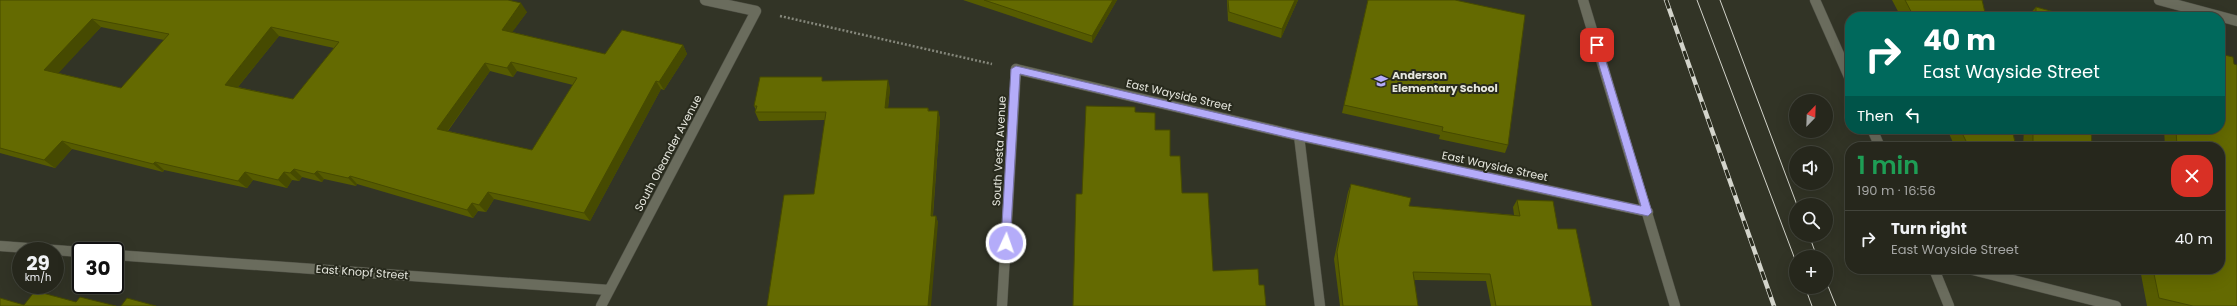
<!DOCTYPE html>
<html lang="en">
<head>
<meta charset="utf-8">
<style>
  :root { --surface:#26271c; --page:#2e2f25; --text:#f1f3f6; --muted:#a4a5a3; --line:#42443b }
  body { margin:0; font-family:Poppins,sans-serif; background:var(--page); color:var(--text); height:100vh; display:flex; flex-direction:column; font-size:15px; white-space:nowrap }
  * { box-sizing:border-box; margin:0 }
  p { font-size:13px; color:var(--muted) }
  .icon { flex:none; width:22px; height:22px; fill:none; stroke:currentColor; stroke-width:2; stroke-linecap:round; stroke-linejoin:round }
  .map { position:relative; flex:1; overflow:hidden }
  .details { position:absolute; left:1845px; top:142px; width:380px; height:132px; display:flex; flex-direction:column; background:var(--surface); border-radius:16px; box-shadow:0 4px 16px #0002,0 0 0 1px var(--line) }
  .details>* { flex:none }
  .guide { position:absolute; left:1845px; top:12px; width:380px; height:122px; border-radius:16px; box-shadow:0 4px 16px #0002,0 0 0 1px var(--line); background:#00695c; color:#fff; overflow:hidden }
  .needle { width:26px; rotate:23deg }
  .tools { position:absolute; left:1789px; top:94px; display:grid; gap:8px }
  .tools a { display:grid; place-items:center; width:44px; height:44px; border-radius:50%; background:var(--surface); box-shadow:0 4px 16px #0002,0 0 0 1px var(--line); font-size:20px }
  .speed { position:absolute; left:12px; top:242px; display:flex; gap:8px; font-size:20px; font-weight:700; text-align:center }
  .speed>* { display:grid; place-content:center; width:52px; height:52px; border-radius:50%; background:var(--surface); box-shadow:0 4px 16px #0002,0 0 0 1px var(--line); line-height:1 }
  .speed small { font-size:10px; font-weight:400 }
  .speed .limit { border:2px solid #111; border-radius:6px; background:#fff; color:#111 }
  .pin { position:absolute; display:grid; place-items:center; width:34px; height:34px; color:#fff; margin:-17px; border-radius:8px; box-shadow:0 2px 6px #0006 }
  .me { position:absolute; width:44px; margin:-22px; rotate:3deg; stroke-linejoin:round; filter:drop-shadow(0 0 3px #0008) }
  .turn { display:flex; align-items:center; gap:14px; height:84px; padding:0 12px; font-size:18px }
  .turn .icon { width:52px; height:52px; stroke-width:2.5 }
  .turn b { display:block; font-size:28px; line-height:34px }
  .then { display:flex; align-items:center; height:38px; padding:0 12px; background:#0003; gap:8px; font-size:15px }
  .round { display:grid; place-items:center; flex:none; width:42px; height:42px; border-radius:16px; background:var(--page) }
  .overview { display:flex; align-items:center; justify-content:space-between; height:68px; padding:0 12px }
  h1 { font-size:24px; font-weight:600; line-height:30px; color:#1e9e55 }
  ul { padding:0; list-style:none }
  li { display:flex; align-items:center; gap:12px; height:56px; padding:0 12px; border-top:1px solid var(--line) }
  li div { flex:1 }
  li b { display:block; font-size:15px }
  li em { font-style:normal }
  .map>svg:first-child { display:block }
  .lines { fill:none; stroke-linecap:round; stroke-linejoin:round }
  .service-casing { stroke:#4f5045; stroke-width:11 }
  .minor-casing { stroke:#4f5045; stroke-width:11 }
  .tertiary-casing { stroke:#4f5045; stroke-width:11 }
  .path { stroke:#85877b; stroke-width:2.5; stroke-dasharray:2 2; stroke-linecap:butt }
  .service { stroke:#6a6c5d; stroke-width:10 }
  .minor { stroke:#6a6c5d; stroke-width:10 }
  .tertiary { stroke:#6a6c5d; stroke-width:10 }
  .tram { stroke:#d3d4cb; stroke-width:1 }
  .rail-casing { stroke:#d3d4cb; stroke-width:4.5 }
  .rail { stroke:#282a1d; stroke-width:3; stroke-dasharray:9; stroke-linecap:butt }
  .wall { fill:#565b01; fill-rule:evenodd }
  .shaded-wall { fill:#464a01 }
  .building { fill:#646a01; stroke:#464a01; fill-rule:evenodd }
  .route { fill:#b4acf9; stroke:#7570a2 }
  .labels { text-anchor:middle; stroke-width:4; stroke-linejoin:round; paint-order:stroke }
  .poi-label { font-size:11px; font-weight:bold; fill:#e6e7de; stroke:#282a1d; text-anchor:start }
  .street-label { font-size:11px; fill:#e6e7de; stroke:#282a1d }
</style>
</head>
<body>
<div class="map">
<svg width="2237" height="306" viewBox="0 0 2237 306">
  <rect width="100%" height="100%" fill="#323426"/>
  <g class="lines">
    <g class="service-casing">
      <path id="service" d="M1016,69l283,67 349,76
        M1299,136l21,170
        M1969,269l147,37"/>
    </g>
    <g class="minor-casing">
      <path id="minor" d="M1583,0l92,306
        M1815,0l35,79
        M1872,129l8,18
        M0,246l81,6
        M115,255l494,35
        M1934,269l15,37
        M601,306l155,-295 -51,-11
        M1002,306l14,-237"/>
    </g>
    <g class="tertiary-casing">
      <path id="tertiary" d="M2159,0l78,21"/>
    </g>
    <path class="path" d="M780,16l212,48"/>
    <use href="#service" class="service"/>
    <use href="#minor" class="minor"/>
    <use href="#tertiary" class="tertiary"/>
    <path class="tram" d="M1697,0l99,262
      M1720,0l77,205
      M1809,235l8,22
      M1826,281l10,25
      M1805,287l7,19"/>
    <g class="rail-casing">
      <path id="rail" d="M1666,0l108,306"/>
    </g>
    <use href="#rail" class="rail"/>
  </g>
  <path class="wall" d="M0,0l527,12 -15,20 93,22 78,-9 4,9 -23,36 -3,-1 -71,132 -96,-22 -8,13 -8,-1 -5,7 -116,-34 -1,2 -32,-7 -2,3 -20,-5 -3,4 -7,-1 -5,8 -34,-8 -6,8 -83,-18 -1,2 -91,-23 -17,19 -55,-15zM101,27l63,13 -43,48 -63,-15zM279,36l55,12 -41,51 -55,-12zM490,71l23,6 4,-6 56,14 -41,65 -84,-19z
    M963,0h154l-25,43z
    M1227,0h71l-17,38 -53,-17z
    M1368,0l140,145 -3,8 -66,-14 1,-4 -98,-22z
    M1892,0h90l4,17h-85z
    M2036,7l36,10h-45z
    M824,81l66,7 -2,20h40l1,3h9l2,8 -7,97h3l2,7 -124,-29 11,-74 -66,1 -4,-9 1,-2 -2,-4z
    M1947,129h65l4,18h-61z
    M2024,129h67l1,18h-69z
    M2164,129h56l17,177h-90l-7,-37h80v-122h-55z
    M1351,184l58,22 105,9 -1,-8 4,-7 41,29 34,77h-101l-5,-25 -72,-1 4,26h-78l-6,-47 14,-67z"/>
  <path class="shaded-wall" d="M1113,0h4l-25,43v-7z
    M1295,0h3l-17,38 1,-9z
    M521,3l6,9 -19,26 -6,-8z
    M92,19l9,8 -47,51 -10,-8z
    M271,27l8,9 -46,57 -8,-8z
    M683,45l4,9 -23,36 -5,-8z
    M511,62l6,9 -4,6 -6,-9z
    M485,63l5,8 -47,66 -6,-8z
    M888,80l2,8 -3,29 -2,-9z
    M656,81l5,8 -71,132 -6,-8z
    M938,111l2,8 -8,105 -1,-8z
    M62,141l10,8 -17,19 -11,-8z
    M155,162l9,8 -1,2 -10,-8z
    M294,169l8,8 -3,4 -9,-8z
    M317,171l7,8 -2,3 -8,-8z
    M245,172l8,8 -6,8 -9,-7z
    M284,172l8,8 -5,8 -9,-8z
    M350,176l7,8 -1,2 -8,-8z
    M488,192l6,7 -8,13 -7,-7z
    M472,203l6,8 -5,7 -6,-8z
    M936,216l2,7 -7,83h-3z"/>
  <path class="building" d="M0,0h508l13,3 -19,27 103,24 17,-24 61,15 -24,37 -3,-1 -72,132 -96,-21 -9,13 -7,-2 -5,7 -117,-34 -2,2 -31,-7 -3,3 -20,-5 -4,4 -6,-1 -6,8 -33,-8 -7,9 -83,-19 -2,2 -91,-23 -18,19 -44,-12zM92,19l77,15 -48,54 -77,-18zM271,27l68,15 -46,57 -68,-14zM511,62l66,16 -45,72 -95,-21 48,-66 22,5z
    M984,0h129l-21,36z
    M1228,0h67l-13,29 -53,-17z
    M1368,0h87l70,15 -17,130 -66,-14 1,-4 -99,-22z
    M1905,0h77l4,17h-72z
    M2036,7l36,10h-36z
    M2220,54l13,3 1,7 3,1v241h-44l-34,-8 -6,-29h67v-122h-43l-1,-18h44z
    M760,77h62v4l66,-1 -3,28h43v3h10l-7,105h5l-8,90h-161l17,-111 30,-1 12,-82h-71l2,-6h-3z
    M1086,106l49,1v5l20,1v17h15v26h10l2,37h26l5,78 45,-2 1,16h5l2,21h-193l3,-112h6z
    M1960,129h52l4,18h-47z
    M2033,129h58l1,18h-59z
    M1351,184l60,14 -2,8 111,10 -3,-16 36,1 5,28h18l16,77h-96l-6,-32 -77,-2 5,34h-75l-6,-54z
    M35,291l41,11 4,-5 36,9h-116v-8l24,7z
    M127,298l29,8h-35z"/>
  <path class="route" d="M1597,42l4,3 51,167 -4,4 -349,-76 -279,-66 -10,169 -4,4 -5,-4 10,-174 5,-3 283,66 342,74 -48,-161z"/>
  <defs>
    <g id="school-bare" transform="scale(1.08)"><path d="M0-5L7-2L0 1L-7-2ZM-4 1L0 2.5L4 1V4Q0 6-4 4Z" fill="#b4acf9" stroke="#282a1d" stroke-width="2.5" paint-order="stroke"/></g>
  </defs>
  <g fill-rule="evenodd">
    <use href="#school-bare" x="1381" y="81"/>
  </g>
  <g class="labels">
    <g class="poi-label">
      <text x="1392" y="79">Anderson<tspan x="1392" dy="13">Elementary School</tspan></text>
    </g>
    <g class="street-label">
      <text transform="translate(1179 95) rotate(13)" y="4">East Wayside Street</text>
      <text transform="translate(999 151) rotate(-87)" y="4">South Vesta Avenue</text>
      <text transform="translate(668 153) rotate(-62)" y="4">South Oleander Avenue</text>
      <text transform="translate(1495 166) rotate(12)" y="4">East Wayside Street</text>
      <text transform="translate(362 272) rotate(4)" y="4">East Knopf Street</text>
    </g>
  </g>
</svg>
<div class="tools">
<a><svg class="needle" viewBox="-14 -14 28 28"><path d="M0-13l5 13h-10z" fill="#e53935"/><path d="M0 13l5-13h-10z" fill="#a4a5a3"/></svg></a>
<a><svg class="icon" aria-label="sound" viewBox="0 0 24 24"><path d="M4 9h4l5-4v14l-5-4H4zM17 9q2 3 0 6"/></svg></a>
<a><svg class="icon" aria-label="search" viewBox="0 0 24 24"><circle cx="10" cy="10" r="6"/><path d="M15 15l6 6"/></svg></a>
<a>+</a>
</div>
<div class="speed"><div>29<small>km/h</small></div><div class="limit">30</div></div>
<div class="pin" style="left:1597px;top:45px;background:#d93025"><svg class="icon" aria-label="arrive" viewBox="0 0 24 24"><path d="M6 21V4h12l-3 4 3 4H6"/></svg></div>
<svg class="me" style="left:1006px;top:243px" viewBox="-20 -20 40 40"><circle r="17" fill="#b4acf9" stroke="#fff" stroke-width="3"/><path d="M0-11L8 9 0 5-8 9z" fill="#fff"/></svg>
<div class="guide">
<div class="turn"><svg class="icon" aria-label="right" viewBox="0 0 24 24"><path d="M7 20v-9h11M14 6l5 5-5 5"/></svg><div><b>40 m</b>East Wayside Street</div></div>
<div class="then">Then<svg class="icon" aria-label="left" viewBox="0 0 24 24"><path d="M17 20v-9H6M10 6l-5 5 5 5"/></svg></div>
</div>
<section class="details">
<div class="overview"><div><h1>1 min</h1><p>190 m · 16:56</p></div><a class="round" style="background:#d93025;color:#fff"><svg class="icon" aria-label="close" viewBox="0 0 24 24"><path d="M6 6l12 12M18 6L6 18"/></svg></a></div>
<ul>
<li><svg class="icon" aria-label="right" viewBox="0 0 24 24"><path d="M7 20v-9h11M14 6l5 5-5 5"/></svg><div><b>Turn right</b><p>East Wayside Street</p></div><em>40 m</em></li>
</ul>
</section>
</div>
</body>
</html>
